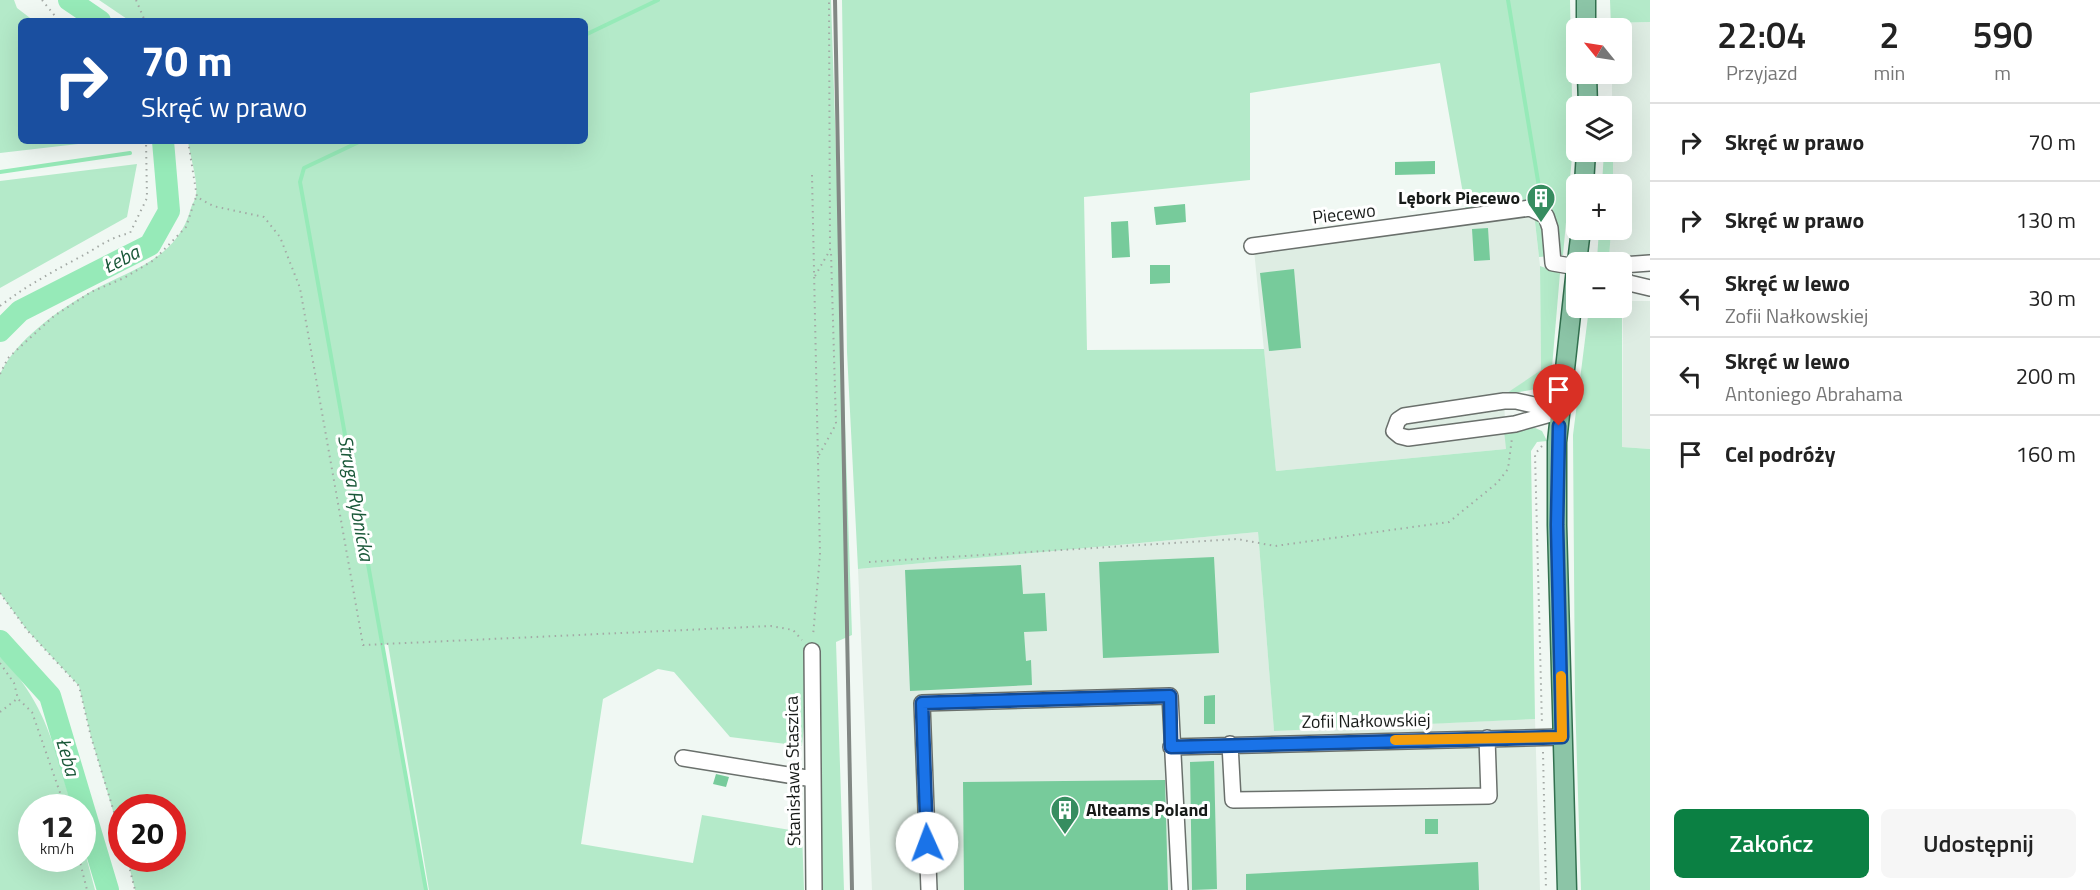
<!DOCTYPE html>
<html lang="pl">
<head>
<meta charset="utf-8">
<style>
  :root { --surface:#fff; --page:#f6f6f6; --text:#222; --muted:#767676; --line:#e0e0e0; --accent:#0b8043 }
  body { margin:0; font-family:"Titillium Web",sans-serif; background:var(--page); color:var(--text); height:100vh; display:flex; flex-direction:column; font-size:22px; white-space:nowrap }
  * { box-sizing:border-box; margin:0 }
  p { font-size:20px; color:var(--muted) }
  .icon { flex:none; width:33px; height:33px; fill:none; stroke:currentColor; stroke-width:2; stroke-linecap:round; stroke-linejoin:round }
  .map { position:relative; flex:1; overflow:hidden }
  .sheet { display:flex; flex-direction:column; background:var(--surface); width:450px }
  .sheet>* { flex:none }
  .hud { position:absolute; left:18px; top:18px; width:570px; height:126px; border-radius:9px; box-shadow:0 6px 24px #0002; background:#1a4fa0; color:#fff; overflow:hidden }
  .needle { width:39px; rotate:300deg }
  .fabs { position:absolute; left:1566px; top:18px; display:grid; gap:12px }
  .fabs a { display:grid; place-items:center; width:66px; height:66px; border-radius:9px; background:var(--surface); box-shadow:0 6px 24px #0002; font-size:30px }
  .speed { position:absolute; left:18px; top:794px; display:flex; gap:12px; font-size:30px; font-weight:700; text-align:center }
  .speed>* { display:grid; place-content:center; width:78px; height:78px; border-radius:50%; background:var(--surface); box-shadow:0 6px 24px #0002; line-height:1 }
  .speed small { font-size:15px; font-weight:400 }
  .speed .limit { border:9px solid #d22; background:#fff; color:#111 }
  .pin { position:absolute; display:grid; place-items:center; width:51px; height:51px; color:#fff; margin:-62px -26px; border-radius:50% 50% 50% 0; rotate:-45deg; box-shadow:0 0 6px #0007 }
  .pin .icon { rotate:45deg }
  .me { position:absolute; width:66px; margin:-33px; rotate:358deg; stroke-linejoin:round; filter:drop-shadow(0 0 4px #0008) }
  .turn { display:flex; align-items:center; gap:21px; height:126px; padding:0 24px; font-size:27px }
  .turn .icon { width:78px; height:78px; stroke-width:2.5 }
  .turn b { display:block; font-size:42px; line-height:51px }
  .eta { display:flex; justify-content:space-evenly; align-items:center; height:102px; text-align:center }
  .eta b { font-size:36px; font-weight:600; line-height:42px }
  .cta { display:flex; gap:12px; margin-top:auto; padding:12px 24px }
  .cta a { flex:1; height:69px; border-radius:9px; background:var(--accent); color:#fff; font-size:24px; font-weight:600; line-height:69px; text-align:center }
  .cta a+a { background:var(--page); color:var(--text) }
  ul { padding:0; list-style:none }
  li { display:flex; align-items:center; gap:18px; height:78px; padding:0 24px; border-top:2px solid var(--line) }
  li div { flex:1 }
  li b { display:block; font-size:22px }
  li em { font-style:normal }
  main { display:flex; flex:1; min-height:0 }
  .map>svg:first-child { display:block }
  .built { fill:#deede3 }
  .green { fill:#b4eac9 }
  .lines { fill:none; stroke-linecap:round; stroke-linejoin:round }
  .stream { stroke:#96eab8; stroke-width:4 }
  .river { stroke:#96eab8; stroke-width:22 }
  .building { fill:#77cb9b }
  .minor-casing { stroke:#6a706c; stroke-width:18 }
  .major-casing { stroke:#32704f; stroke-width:21 }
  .path { stroke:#a3a9a5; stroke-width:2; stroke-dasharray:1.5 4.5; stroke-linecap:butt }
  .minor { stroke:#fff; stroke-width:15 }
  .major { stroke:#8cc5a7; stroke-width:18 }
  .rail { stroke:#828884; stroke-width:4 }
  .route-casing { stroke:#114b97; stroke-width:15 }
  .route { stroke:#1a73e8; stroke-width:10 }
  .slow { stroke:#f59e0b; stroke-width:10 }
  .labels { text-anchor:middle; stroke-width:6; stroke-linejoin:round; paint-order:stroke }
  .poi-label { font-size:18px; font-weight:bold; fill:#171a18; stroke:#fff; text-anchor:end }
  .street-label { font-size:18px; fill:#171a18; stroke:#fff }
  .water-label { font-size:20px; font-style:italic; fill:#1a5839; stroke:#fff }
</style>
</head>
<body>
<main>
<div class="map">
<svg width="1650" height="890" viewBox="0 0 1650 890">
  <rect width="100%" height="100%" fill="#f0f8f3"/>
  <path class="built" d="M1650,22v234l-41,3 2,-29h11v-46h-9v-32h9v-46h-10v-32h10v-46h-11v-5z
    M1534,213l6,53 1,104 -37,26 2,53 -230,22 -22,-221z
    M1623,301h27v148l-28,-2z
    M1258,532l16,198 261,-11 5,171h-668l-14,-321z"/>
  <path class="green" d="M0,0h14l3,8 17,13h-13v120h83l-104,12z
    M99,0h732l21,635 -16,7 8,248h-30l-3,-231 -9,87 -72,-9 -56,-65 -16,-3 -55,30 -22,145 112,19 9,-48 100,17 2,58h-375l-41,-246 -6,1 44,245h-291l-8,-32h45v-51h-50l-1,31 -30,-101 -12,-51 -52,-56 -27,-37v-219c16,-34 57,-63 90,-82 41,-23 87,-32 101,-84 1,-4 5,-9 5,-13 2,-16 -6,-38 -8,-54h397v-120h-455z
    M842,0h728l3,146 -10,109 -24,2 -5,-44 -66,9 -28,-159 -190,30v87l-166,17 3,153 177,-1 12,122 230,-22 -2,-19 29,-3 9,4 5,10 -10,1 -6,9 4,268 -261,12 -16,-199 -400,37 -11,-217z
    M1610,0h40v22l-39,1v5z
    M1604,152h9v32h-11z
    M137,164l-10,53 -127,71v-107z
    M1599,230h12l-2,29h-12z
    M1540,266l20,7 -9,106 -10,9 -37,7 37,-25z
    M1622,299v148l28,2v441h-69l-6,-191 -2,-264 16,-127h33z
    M0,657c45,43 55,92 72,150h-40v51h50l1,-13 12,45h-95z"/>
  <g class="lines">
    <path class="stream" d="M1508,0l34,205
      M585,35l73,-35
      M361,141l-57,27 -4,14 126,708
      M0,172l130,-19"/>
    <path class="river" d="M69,0l31,21
      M0,331l20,-20 130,-66 19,-34 -6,-70
      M0,641l50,55 58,194"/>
  </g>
  <path class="building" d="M1435,161v13l-40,1v-13z
    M1185,204l1,18 -30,3 -2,-18z
    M1128,221l2,36 -18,1 -1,-36z
    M1488,228l2,32 -16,1 -2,-32z
    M1150,265h20v18l-20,1z
    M1294,269l7,79 -32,3 -9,-78z
    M1214,557l5,96 -116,5 -4,-96z
    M1021,565l2,29 22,-1 2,38 -23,1 2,29 5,-1 1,25 -122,6 -5,-121z
    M1215,695v29h-11v-28z
    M1214,761l3,128 -25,1 -2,-128z
    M716,774l13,3 -3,10 -13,-3z
    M1165,780l3,110h-204l-1,-108z
    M1425,819h13v15h-13z
    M1478,862l1,28h-233v-16z"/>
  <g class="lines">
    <g class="minor-casing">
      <path id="minor" d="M1252,246l278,-38 16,8 4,12 3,35 23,4
        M1622,265l28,-2
        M1622,277l7,6 21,5
        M1504,401h12l45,10 -46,13 -107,14 -8,-2 -6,-5 4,-11 6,-4z
        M812,651l2,239
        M1230,744l3,56 256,-4 -2,-58
        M1171,747l391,-10
        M683,758l130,21
        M929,890l-7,-187 248,-7 10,194"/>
    </g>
    <g class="major-casing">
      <path id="major" d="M1586,0v28
        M1587,74l1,32
        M1584,184l2,-32
        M1577,262l4,-32
        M1567,890l-10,-365v-83l19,-173"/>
    </g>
    <path class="path" d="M42,0l17,21
      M136,0l9,21
      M188,141l9,56 16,9 51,11 16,20 20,51 63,357 408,-19 22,4 9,10
      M812,175l8,380 -7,81
      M815,276l15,-26 -1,-250
      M0,306c26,-20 52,-34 80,-49 19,-10 28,-19 50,-24l17,-35 -1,-57
      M0,374l8,-16 46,-42 37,-24 33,-14 30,-18 32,-33 10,-30
      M1542,446l-7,8 7,271
      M819,455l17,-31 -5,-172
      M869,562l368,-23 38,7 174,-24 48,-39 11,-14 4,-31
      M0,593l27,37 52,56 12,51 31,101
      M0,663l14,20 4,16 14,13 33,95
      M0,712l17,-13
      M1543,752l3,138
      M79,858l8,32
      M127,858l8,32"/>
    <use href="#minor" class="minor"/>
    <use href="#major" class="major"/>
    <path class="rail" d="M835,0l17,890"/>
  </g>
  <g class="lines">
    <g class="route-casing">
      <path id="route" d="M927,843l-5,-140 248,-7 1,51 391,-10 -5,-212 2,-99"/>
    </g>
    <use href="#route" class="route"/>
    <path class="slow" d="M1395,740l167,-3 -1,-61"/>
  </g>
  <defs>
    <g id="building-pin" transform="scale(1.5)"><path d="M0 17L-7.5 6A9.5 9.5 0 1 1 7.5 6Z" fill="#378d60" stroke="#fff"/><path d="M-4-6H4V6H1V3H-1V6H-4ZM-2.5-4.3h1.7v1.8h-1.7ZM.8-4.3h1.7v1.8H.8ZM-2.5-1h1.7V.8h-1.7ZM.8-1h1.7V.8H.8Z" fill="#fff"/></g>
  </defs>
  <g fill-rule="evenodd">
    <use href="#building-pin" x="1541" y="198"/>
    <use href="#building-pin" x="1065" y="810"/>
  </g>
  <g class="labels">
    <g class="poi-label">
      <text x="1520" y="204">Lębork Piecewo</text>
      <text x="1086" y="816" text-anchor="start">Alteams Poland</text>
    </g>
    <g class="street-label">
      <text transform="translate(1344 214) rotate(-7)" y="6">Piecewo</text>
      <text transform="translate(1366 721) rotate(-1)" y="6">Zofii Nałkowskiej</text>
      <text transform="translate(793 771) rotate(-91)" y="6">Stanisława Staszica</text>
    </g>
    <g class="water-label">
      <text transform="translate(121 259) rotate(-27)" y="7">Łeba</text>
      <text transform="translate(356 498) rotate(80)" y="7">Struga Rybnicka</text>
      <text transform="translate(68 757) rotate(74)" y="7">Łeba</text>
    </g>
  </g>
</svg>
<div class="fabs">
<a><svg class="needle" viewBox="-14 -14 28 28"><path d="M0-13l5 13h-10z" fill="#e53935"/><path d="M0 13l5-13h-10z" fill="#767676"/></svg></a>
<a><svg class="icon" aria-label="layers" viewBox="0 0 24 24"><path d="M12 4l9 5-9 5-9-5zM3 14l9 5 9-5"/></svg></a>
<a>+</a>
<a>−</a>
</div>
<div class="speed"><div>12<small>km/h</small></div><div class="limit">20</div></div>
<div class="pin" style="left:1559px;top:426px;background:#d93025"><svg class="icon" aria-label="arrive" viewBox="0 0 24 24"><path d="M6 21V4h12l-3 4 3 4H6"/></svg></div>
<svg class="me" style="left:927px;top:843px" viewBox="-20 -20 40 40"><circle r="19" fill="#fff"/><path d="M0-13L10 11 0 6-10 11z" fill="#1a73e8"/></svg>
<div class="hud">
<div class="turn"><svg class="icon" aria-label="right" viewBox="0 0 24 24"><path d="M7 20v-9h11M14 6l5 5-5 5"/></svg><div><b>70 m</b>Skręć w prawo</div></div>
</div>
</div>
<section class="sheet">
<div class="eta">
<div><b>22:04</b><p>Przyjazd</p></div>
<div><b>2</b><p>min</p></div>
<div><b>590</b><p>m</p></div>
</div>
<ul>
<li><svg class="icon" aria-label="right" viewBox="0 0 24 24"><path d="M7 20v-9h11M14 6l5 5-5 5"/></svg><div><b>Skręć w prawo</b></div><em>70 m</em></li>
<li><svg class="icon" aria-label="right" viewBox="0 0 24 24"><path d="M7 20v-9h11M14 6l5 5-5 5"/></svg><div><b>Skręć w prawo</b></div><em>130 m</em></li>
<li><svg class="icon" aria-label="left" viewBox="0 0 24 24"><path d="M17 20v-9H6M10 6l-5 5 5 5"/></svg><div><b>Skręć w lewo</b><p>Zofii Nałkowskiej</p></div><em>30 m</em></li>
<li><svg class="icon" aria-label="left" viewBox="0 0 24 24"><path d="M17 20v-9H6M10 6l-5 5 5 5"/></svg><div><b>Skręć w lewo</b><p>Antoniego Abrahama</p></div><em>200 m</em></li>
<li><svg class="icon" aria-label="arrive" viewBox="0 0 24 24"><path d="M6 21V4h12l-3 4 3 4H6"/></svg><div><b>Cel podróży</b></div><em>160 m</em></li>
</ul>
<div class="cta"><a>Zakończ</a><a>Udostępnij</a></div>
</section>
</main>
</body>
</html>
